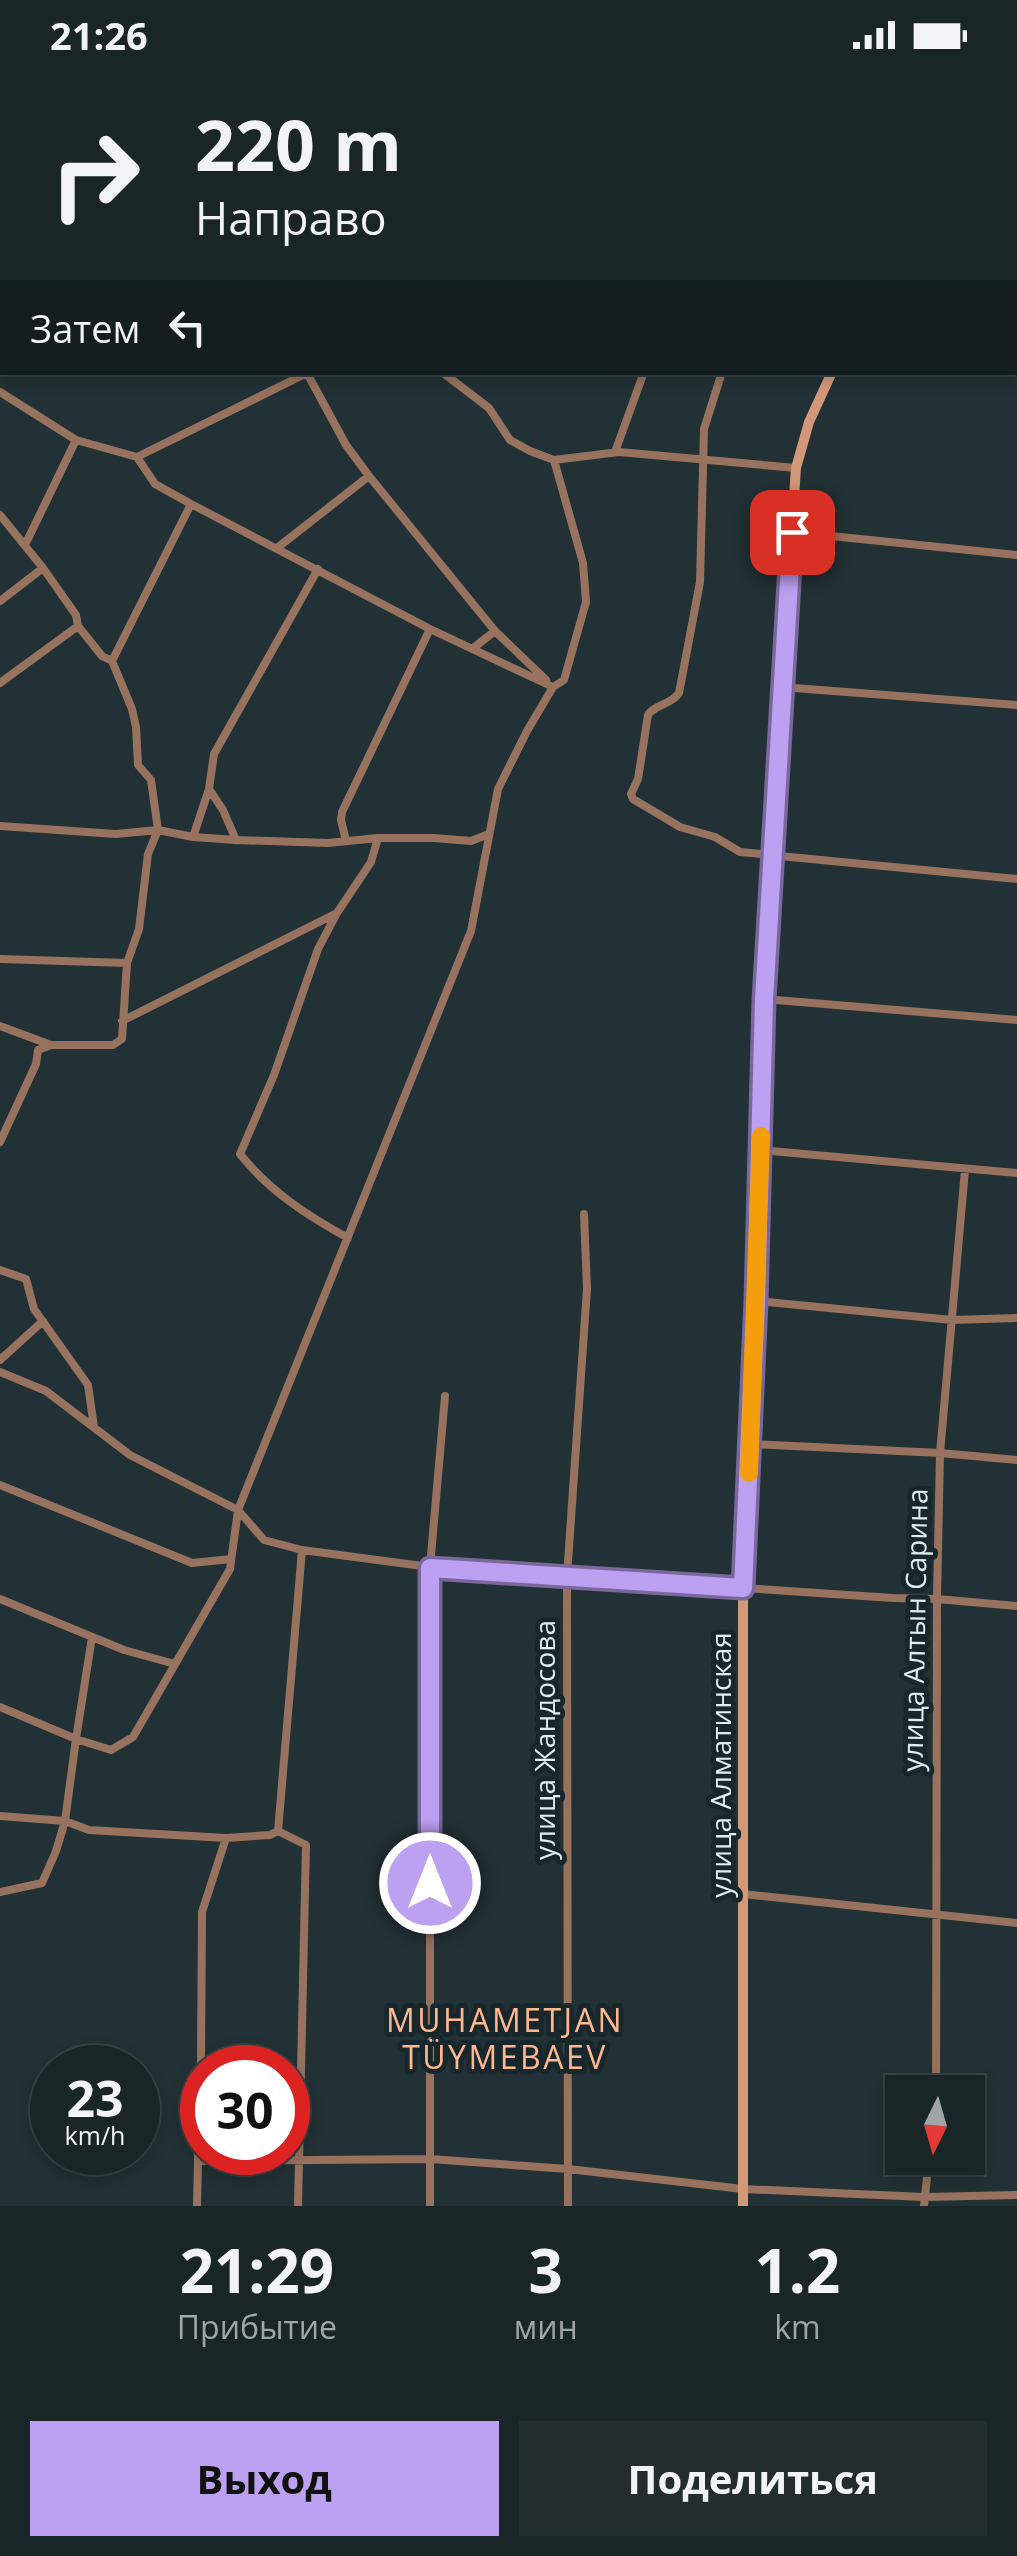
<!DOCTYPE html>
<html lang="ru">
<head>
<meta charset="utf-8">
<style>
  :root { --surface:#1a2528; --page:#232d30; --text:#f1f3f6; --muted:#9fa5a8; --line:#384245; --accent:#bca0f2 }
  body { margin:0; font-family:"Open Sans",sans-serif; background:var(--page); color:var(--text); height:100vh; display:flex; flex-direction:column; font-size:38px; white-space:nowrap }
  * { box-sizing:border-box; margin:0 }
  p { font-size:32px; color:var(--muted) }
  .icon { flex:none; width:55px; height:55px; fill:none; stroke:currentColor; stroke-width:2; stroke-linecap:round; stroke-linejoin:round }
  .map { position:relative; height:2136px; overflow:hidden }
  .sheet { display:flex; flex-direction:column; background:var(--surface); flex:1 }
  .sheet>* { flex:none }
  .top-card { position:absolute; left:0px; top:0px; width:1018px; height:305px; box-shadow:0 5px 15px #0003,0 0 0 2px var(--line); background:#1a2528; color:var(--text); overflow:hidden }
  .needle { width:65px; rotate:185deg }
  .fabs { position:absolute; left:885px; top:2005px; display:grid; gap:20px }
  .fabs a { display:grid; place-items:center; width:100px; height:100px; border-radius:0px; background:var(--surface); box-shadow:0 5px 15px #0003,0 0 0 2px var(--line); font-size:50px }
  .speed { position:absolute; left:30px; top:1975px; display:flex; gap:20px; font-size:50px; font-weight:700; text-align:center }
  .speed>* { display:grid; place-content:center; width:130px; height:130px; border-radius:50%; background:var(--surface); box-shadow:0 5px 15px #0003,0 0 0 2px var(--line); line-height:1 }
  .speed small { font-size:25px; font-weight:400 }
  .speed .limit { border:15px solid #d22; background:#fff; color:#111 }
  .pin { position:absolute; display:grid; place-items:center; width:85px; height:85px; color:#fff; margin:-42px; border-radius:20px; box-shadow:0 5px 15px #0006 }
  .me { position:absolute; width:110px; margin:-55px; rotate:0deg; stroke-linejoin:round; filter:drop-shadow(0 0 8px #0008) }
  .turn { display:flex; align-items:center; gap:35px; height:210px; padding:0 30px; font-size:45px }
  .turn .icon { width:130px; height:130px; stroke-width:2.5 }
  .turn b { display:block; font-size:70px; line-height:85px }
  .then { display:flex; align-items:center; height:95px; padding:0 30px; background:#0003; gap:20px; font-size:38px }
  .eta { display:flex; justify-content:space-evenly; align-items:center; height:170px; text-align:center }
  .eta b { font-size:60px; font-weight:700; line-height:70px }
  .cta { display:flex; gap:20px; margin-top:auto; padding:20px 30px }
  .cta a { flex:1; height:115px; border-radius:0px; background:var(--accent); color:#111; font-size:40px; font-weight:700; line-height:115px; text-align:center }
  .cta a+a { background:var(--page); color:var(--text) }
  .status { display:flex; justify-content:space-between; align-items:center; height:70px; padding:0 50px; background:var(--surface); direction:ltr }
  .status svg { height:28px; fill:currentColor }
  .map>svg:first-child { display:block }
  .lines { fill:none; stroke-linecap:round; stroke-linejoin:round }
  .stream { stroke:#387280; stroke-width:2.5 }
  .street { stroke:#97725e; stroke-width:8 }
  .secondary { stroke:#d39878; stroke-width:10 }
  .route-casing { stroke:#7a689d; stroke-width:25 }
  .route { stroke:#bca0f2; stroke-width:18 }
  .slow { stroke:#f59e0b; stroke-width:18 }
  .labels { text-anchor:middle; stroke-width:10; stroke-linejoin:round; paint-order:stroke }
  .street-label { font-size:28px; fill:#e3ecee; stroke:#18272b }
  .quarter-label { font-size:32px; letter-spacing:2.5px; fill:#ffb78f; stroke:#18272b }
</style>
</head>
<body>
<div class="status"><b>21:26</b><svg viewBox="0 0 49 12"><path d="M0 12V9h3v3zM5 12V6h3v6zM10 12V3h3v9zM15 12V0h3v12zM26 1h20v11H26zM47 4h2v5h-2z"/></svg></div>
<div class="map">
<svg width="1017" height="2136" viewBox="0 0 1017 2136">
  <rect width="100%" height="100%" fill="#223135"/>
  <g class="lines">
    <path class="stream" d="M686,2l3,-2
      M0,203l2,1"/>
    <path class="street" d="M1015,293h2
      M442,302l47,36 21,32 20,11 24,9 65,-8 177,16
      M722,302l-18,57 -4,153 -21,111c-8,12 -24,11 -31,22l-10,64 -7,15 2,5 47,28 35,10 25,15 277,27
      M307,303l39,72 23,31 126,155 51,49
      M0,322l76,48 61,17 18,27 36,20 239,125 123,58
      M615,382l29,-80
      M137,387l170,-84
      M0,445l43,53 33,47 2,11 24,30 10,5 20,48 4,18 2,38 13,15 7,50 -10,24 -9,75 -12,34 -5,76 -9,6h-62l-13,5 -2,14 -36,78
      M792,462l225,23
      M25,475l51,-105
      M277,478l92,-72
      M0,531l43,-33
      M472,579l23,-18
      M112,591l79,-157
      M0,613l78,-57
      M781,617l236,18
      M0,756l116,8 42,-4 35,7 43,3 92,3 50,-5
      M193,767l16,-48
      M236,770l-13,-30 -14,-21 5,-35 104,-185
      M346,771l-5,-21 1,-8 88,-183
      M0,889l127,4
      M764,929l253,21
      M122,951l215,-108
      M0,956l51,19
      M760,1080l257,23
      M348,1168c-40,-22 -79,-47 -108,-84l34,-79 44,-126 19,-36 34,-51 7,-24h56l37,3 18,-7
      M0,1200l26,9 8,30 54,76 6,42
      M756,1231l196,19 65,-2
      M0,1290l43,-39
      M0,1302l46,19 84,64 108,55 26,30 38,10 128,17 463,31 44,1 80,7
      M750,1374l190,9 77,7
      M0,1415l192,78 39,-4
      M0,1529l124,51 51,14
      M0,1637l76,32 16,-102
      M0,1746l65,5 -9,30 -14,32 -42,9
      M278,1761l-8,4 -44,3 -137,-8 -24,-9 11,-82 35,11 22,-13 97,-168 8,-59 233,-579 27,-142 29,-58 26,-44 11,-7 22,-78 -3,-39 -29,-103
      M278,1761l28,14 -8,361
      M278,1761l24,-281
      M743,1824l274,29
      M936,2022l1,-493 3,-146 25,-283
      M198,2091l-1,-64 4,-35 1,-150 24,-74
      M197,2136l1,-45 232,-2 138,10 175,20 181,8 93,-2
      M430,2136v-639l15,-171
      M568,2136l-1,-630 20,-287 -3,-75
      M924,2136l5,-48"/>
    <path class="secondary" d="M914,0l3,2
      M977,2l1,-2
      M1015,65l2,1
      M743,2136v-618l13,-287 8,-302 17,-312 15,-219 13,-46 23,-50"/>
  </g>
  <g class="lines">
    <g class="route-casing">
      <path id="route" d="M430,1813v-315l313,20 13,-287 8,-301 28,-468"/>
    </g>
    <use href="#route" class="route"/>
    <path class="slow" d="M749,1403l12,-337"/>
  </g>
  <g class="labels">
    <g class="street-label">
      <text transform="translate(915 1560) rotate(-89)" y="10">улица Алтын Сарина</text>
      <text transform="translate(545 1670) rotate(-90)" y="10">улица Жандосова</text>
      <text transform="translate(721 1695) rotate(-90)" y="10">улица Алматинская</text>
    </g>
    <g class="quarter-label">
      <text x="505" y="1962">MUHAMETJAN<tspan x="505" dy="37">TÜYMEBAEV</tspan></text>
    </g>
  </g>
</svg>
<div class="fabs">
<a><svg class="needle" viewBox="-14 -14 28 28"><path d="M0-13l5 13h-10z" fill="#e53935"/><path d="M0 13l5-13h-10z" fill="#9fa5a8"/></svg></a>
</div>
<div class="speed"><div>23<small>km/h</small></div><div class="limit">30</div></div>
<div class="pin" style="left:792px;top:462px;background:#d93025"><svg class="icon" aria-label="arrive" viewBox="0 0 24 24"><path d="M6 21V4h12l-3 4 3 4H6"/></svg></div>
<svg class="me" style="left:430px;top:1813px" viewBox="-20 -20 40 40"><circle r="17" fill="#bca0f2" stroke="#fff" stroke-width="3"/><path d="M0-11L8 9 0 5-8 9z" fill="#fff"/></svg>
<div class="top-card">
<div class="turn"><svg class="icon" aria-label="right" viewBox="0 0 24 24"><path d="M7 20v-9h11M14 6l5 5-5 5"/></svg><div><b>220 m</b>Направо</div></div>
<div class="then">Затем<svg class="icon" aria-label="left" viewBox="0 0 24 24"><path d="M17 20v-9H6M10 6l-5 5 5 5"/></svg></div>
</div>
</div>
<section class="sheet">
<div class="eta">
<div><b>21:29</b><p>Прибытие</p></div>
<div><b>3</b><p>мин</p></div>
<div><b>1.2</b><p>km</p></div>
</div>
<div class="cta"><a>Выход</a><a>Поделиться</a></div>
</section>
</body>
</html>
